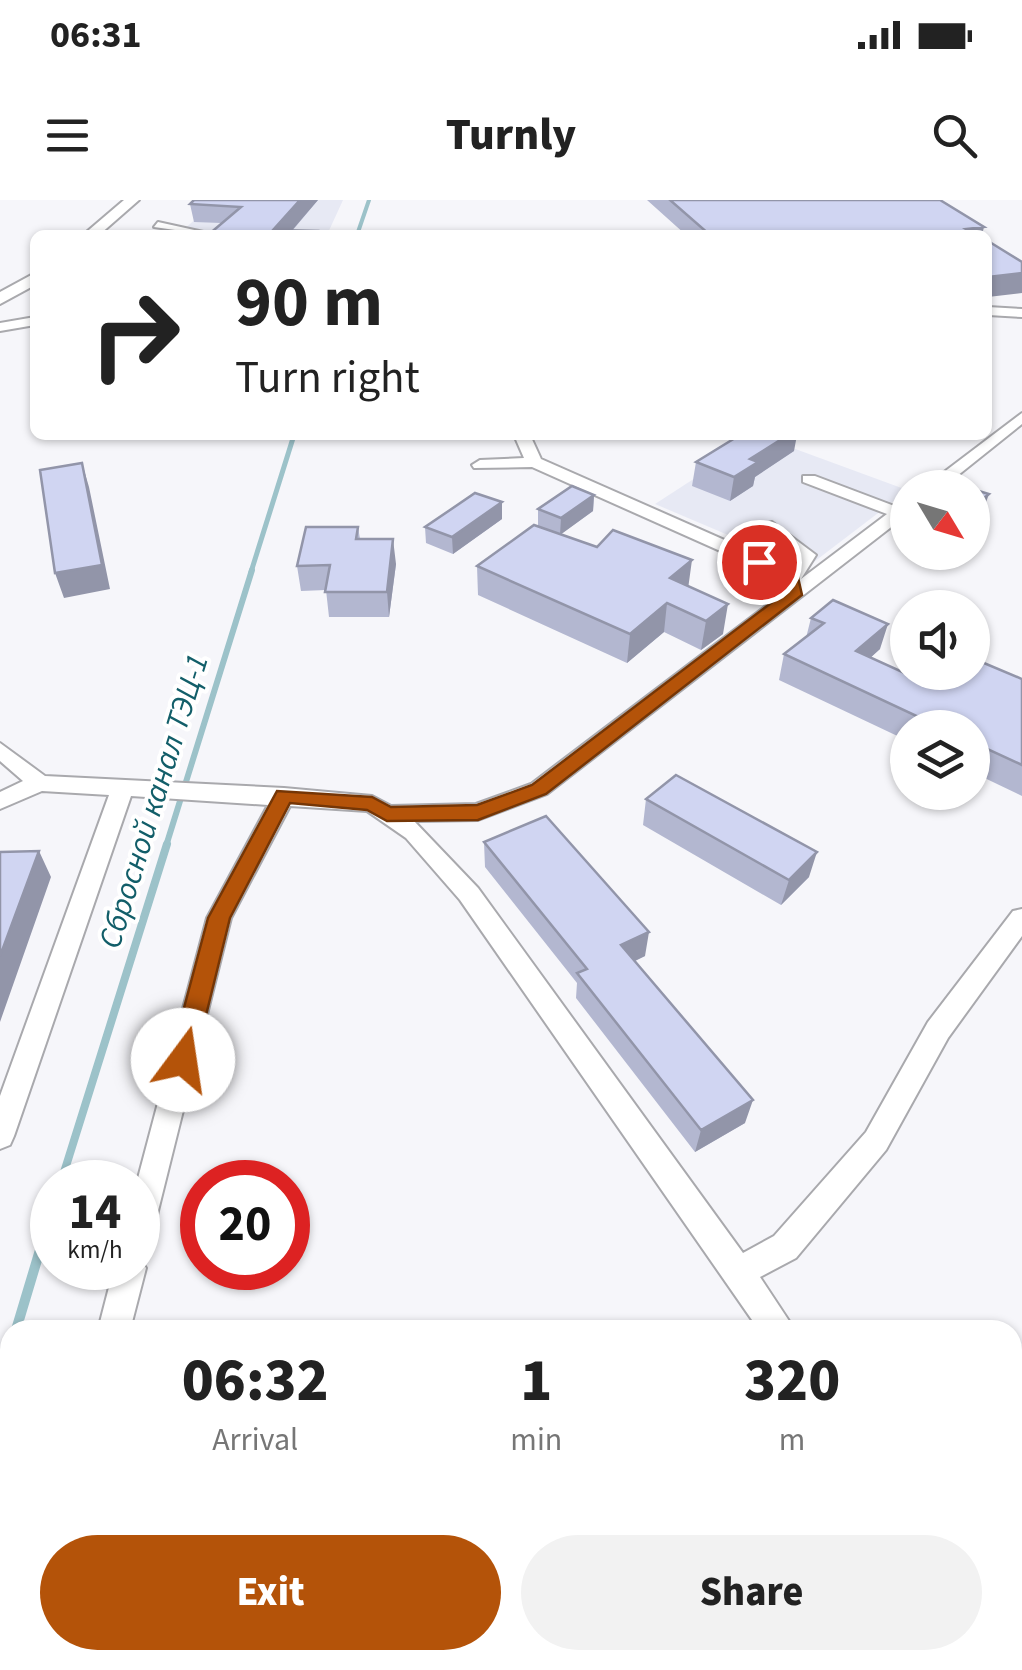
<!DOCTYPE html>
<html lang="en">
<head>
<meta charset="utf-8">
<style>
  :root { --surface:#fff; --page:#f2f2f2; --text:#222; --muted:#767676; --accent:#b45309 }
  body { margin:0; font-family:"Source Sans 3",sans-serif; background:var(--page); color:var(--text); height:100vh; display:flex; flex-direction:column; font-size:38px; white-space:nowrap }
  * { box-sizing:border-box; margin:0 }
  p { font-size:32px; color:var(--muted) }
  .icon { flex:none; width:55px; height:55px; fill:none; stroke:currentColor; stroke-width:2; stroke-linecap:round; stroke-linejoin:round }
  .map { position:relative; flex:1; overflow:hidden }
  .drawer { position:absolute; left:0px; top:1120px; width:1022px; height:350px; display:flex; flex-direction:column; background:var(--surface); border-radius:30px 30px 0 0; box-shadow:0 2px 8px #0004 }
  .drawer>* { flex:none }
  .banner { position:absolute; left:30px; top:30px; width:962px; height:210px; border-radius:15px; box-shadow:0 2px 8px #0004; background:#fff; color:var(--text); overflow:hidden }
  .needle { width:65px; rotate:128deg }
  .tools { position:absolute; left:890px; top:270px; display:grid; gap:20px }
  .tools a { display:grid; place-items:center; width:100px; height:100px; border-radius:50%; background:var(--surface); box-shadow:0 2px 8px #0004; font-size:50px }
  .speed { position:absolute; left:30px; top:960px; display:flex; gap:20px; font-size:50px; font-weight:700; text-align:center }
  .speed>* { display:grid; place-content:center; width:130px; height:130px; border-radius:50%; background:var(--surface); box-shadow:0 2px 8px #0004; line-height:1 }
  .speed small { font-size:25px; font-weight:400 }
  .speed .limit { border:15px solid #d22; background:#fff; color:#111 }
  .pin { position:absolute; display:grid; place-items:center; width:85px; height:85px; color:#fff; margin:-42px; border:5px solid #fff; border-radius:50%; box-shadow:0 2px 10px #0007 }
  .me { position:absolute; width:110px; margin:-55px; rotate:14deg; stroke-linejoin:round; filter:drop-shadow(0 0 8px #0008) }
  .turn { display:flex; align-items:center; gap:35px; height:210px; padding:0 40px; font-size:45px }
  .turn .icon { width:130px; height:130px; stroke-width:2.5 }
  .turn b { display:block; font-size:70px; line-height:85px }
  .eta { display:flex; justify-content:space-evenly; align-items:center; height:170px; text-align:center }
  .eta b { font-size:60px; font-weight:800; line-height:70px }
  .button { display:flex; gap:20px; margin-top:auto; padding:20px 40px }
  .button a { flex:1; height:115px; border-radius:60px; background:var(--accent); color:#fff; font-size:40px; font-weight:800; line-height:115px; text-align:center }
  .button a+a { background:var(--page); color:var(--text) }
  .status { display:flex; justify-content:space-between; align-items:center; height:70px; padding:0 50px; background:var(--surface); direction:ltr }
  .status svg { height:28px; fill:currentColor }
  header { display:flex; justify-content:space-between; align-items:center; height:130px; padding:0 40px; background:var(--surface); font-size:45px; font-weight:800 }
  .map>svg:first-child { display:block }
  .built { fill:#e7e9f4 }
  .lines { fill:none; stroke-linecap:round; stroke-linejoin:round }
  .stream-far4 { stroke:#9cc2c9; stroke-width:4 }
  .stream-far3 { stroke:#9cc2c9; stroke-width:5 }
  .stream-far2 { stroke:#9cc2c9; stroke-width:6 }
  .stream-far1 { stroke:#9cc2c9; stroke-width:8 }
  .stream { stroke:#9cc2c9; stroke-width:10 }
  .minor-casing { stroke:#a9a9ad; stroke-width:4 }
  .major-casing { stroke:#a9a9ad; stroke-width:4 }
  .minor { fill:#fff; fill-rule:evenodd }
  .major { fill:#fff; fill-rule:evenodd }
  .wall { fill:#b3b7d0 }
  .shaded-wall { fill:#9295a9 }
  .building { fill:#d0d5f2; stroke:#9295a9; stroke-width:2.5 }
  .route { fill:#b45309; stroke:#753606; stroke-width:2.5 }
  .labels { text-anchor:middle; stroke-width:8; stroke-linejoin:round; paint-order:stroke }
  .water-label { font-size:32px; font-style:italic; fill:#125e69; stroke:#fff }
</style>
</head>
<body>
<div class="status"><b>06:31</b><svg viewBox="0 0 49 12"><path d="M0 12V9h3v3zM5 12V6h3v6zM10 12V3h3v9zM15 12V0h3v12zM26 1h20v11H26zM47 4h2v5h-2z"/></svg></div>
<header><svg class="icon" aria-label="menu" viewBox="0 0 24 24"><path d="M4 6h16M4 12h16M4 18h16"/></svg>Turnly<svg class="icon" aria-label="search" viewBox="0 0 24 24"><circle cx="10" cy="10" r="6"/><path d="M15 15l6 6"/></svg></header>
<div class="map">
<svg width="1022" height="1470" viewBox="0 0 1022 1470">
  <rect width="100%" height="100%" fill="#f6f6fa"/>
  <path class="built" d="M216,0h127l-16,35h-149z
    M760,236l147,54v1l-101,77 -151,-64z"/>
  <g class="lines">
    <path class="stream-far4" d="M357,35l12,-35"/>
    <path class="stream-far3" d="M251,372l43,-137"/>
    <path class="stream-far2" d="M166,646l86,-276"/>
    <path class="stream-far1" d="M61,982l106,-338"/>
    <path class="stream" d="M16,1130l36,-120
      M0,1181l10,-32"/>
    <g class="minor-casing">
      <path id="minor" d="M158,22l50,11 2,2 -56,-8z
        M988,107l34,2v8l-34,-2z
        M35,117v8l-35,6v-8z
        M1022,213v11l-80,64h-19z
        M514,235h16l11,24 247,109 9,-12 -39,-30 14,-4 44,33 -15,24 86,-65 -84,-32v-6h12l82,31 11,-6v13l-361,280 -69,26 -64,1 64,67 265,365 31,-17 92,-104 62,-110 85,-111 9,-2v27l-74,102 -62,112 -90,108 -36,19 35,53h-36l-299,-430 -54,-62 -39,-27 -77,-5 -59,112 -82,329 -11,5 -1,-70 70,-264 61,-113 -137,-9 -117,340 -4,9 -10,4v-53l109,-301 -67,-4 -42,18v-17l23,-11 -23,-20v-18l45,33 239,12 88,8 19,10 85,-2 55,-20 256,-194 -4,-11 -251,-112 -58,1 -2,-3 8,-5 44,-2z
        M138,1056l8,12 -16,62h-32l16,-62h24z
        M1012,1420l10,4v46l-18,-10h8z
        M10,1458v2h39l-2,10h-40z"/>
    </g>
    <g class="major-casing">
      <path id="major" d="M124,0h15l-40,35h-16z
        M35,73v12l-35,19v-12z"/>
    </g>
    <use href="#minor" class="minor"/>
    <use href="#major" class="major"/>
  </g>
  <path class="wall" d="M194,0h124l-26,31 27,4 -98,-12 -27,-1 -4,-18z
    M647,0h293l42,35h-296z
    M794,251l-39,26 -2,9 -23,15 -38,-15 4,-24z
    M594,295l-1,16 -32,23 127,52 35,48 -22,16 -37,-18 -37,31 -149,-68 -1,-29 61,-40v-17z
    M502,302v17l-49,35 -27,-11 -1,-16z
    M908,313v24l-7,-3z
    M358,327l2,12 36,25 -7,53h-60l-3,-27 -25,1 -4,-25z
    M811,418l69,31 -10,9 52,23 100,-2v117l-50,-24v-44h-64v13l-129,-61 5,-26 22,-16z
    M646,599l163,78 -28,28 -138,-80z
    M484,642l161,114 -10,5 110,162 -50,29 -119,-154 1,-15 -92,-116z"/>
  <path class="shaded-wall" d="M300,0h18l-30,35 -15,-5z
    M984,27l-2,8h-17l1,-6z
    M1022,73v20l-34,4v-20z
    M788,235h9l-3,16 -39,26 -2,9 -23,15 4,-24 16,-18z
    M82,263l7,24 21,102 -46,9 -9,-25z
    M989,294l-9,25 -8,6v-17z
    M594,295l-1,16 -33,24 1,-17z
    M502,302v17l-49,35 -1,-17z
    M393,339l3,25 -7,53 -2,-25z
    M692,360l-4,29 -21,14 -3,29 -37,31 3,-29 40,-56z
    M728,404l-5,30 -22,16 5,-29z
    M888,424l-8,25 -31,28 7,-26z
    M39,651l12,26 -51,145v-66z
    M817,652l-8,25 -28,28 8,-25z
    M649,732l-4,24 -27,13 3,-24z
    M753,900l-8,23 -50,29 6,-22z"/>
  <path class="building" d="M194,0h106l-27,30 45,1 -1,4h-109l33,-28 -51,-3z
    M670,0h270l44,27 -18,2 11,6h-267z
    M988,41l34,21v11l-34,4z
    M740,235h48l-38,24 8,3 -24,15 -38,-15z
    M82,263l20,102 -47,8 -15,-103z
    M948,280l22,8h-32z
    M572,286l22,9 -33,23 -23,-9z
    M972,289l17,5 -17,14z
    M475,293l27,9 -50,35 -27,-10z
    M534,325l63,22 16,-17 79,30 -22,18 58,26 -22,17 -39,-18 -37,31 -153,-68z
    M306,327h52l-2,12h37l-6,53h-62l5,-27 -33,1z
    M833,400l55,24 -32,27 66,30 9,-9h41v-14l50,21v86l-50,-23v-14h-30l-158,-74 40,-31 -13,-5z
    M676,575l141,77 -28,28 -143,-81z
    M546,616l103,116 -28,13 132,155 -52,30 -124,-157 10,-4 -103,-127z
    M39,651l-39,105v-104z"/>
  <path class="route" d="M759,357l38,16 5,22 -256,199 -68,26 -91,1 -20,-11 -77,-7 -60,115 -35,142 -3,7h-18l-4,-7 38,-142 69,-127 95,6 19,10 86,-2 55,-20 256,-195 -4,-11 -30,-14 -3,-3z"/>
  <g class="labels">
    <g class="water-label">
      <text transform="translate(153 601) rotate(-73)" y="11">Сбросной канал ТЭЦ-1</text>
    </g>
  </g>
</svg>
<div class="tools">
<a><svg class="needle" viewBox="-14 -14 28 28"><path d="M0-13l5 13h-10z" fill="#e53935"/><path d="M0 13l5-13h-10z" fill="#767676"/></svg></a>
<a><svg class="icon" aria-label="sound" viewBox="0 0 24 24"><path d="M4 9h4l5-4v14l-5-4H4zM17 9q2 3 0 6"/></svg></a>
<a><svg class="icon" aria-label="layers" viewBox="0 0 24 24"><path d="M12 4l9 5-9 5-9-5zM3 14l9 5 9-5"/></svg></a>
</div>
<div class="speed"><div>14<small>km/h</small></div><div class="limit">20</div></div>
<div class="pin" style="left:759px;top:362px;background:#d93025"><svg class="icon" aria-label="arrive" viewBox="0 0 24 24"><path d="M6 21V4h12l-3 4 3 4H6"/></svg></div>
<svg class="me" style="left:183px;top:860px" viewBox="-20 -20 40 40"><circle r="19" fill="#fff"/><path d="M0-13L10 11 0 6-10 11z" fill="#b45309"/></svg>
<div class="banner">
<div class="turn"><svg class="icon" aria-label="right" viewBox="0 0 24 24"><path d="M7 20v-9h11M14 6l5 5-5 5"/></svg><div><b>90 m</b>Turn right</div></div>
</div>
<section class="drawer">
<div class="eta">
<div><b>06:32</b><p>Arrival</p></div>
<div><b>1</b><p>min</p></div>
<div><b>320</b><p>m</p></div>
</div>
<div class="button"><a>Exit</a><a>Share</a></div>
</section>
</div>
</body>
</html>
